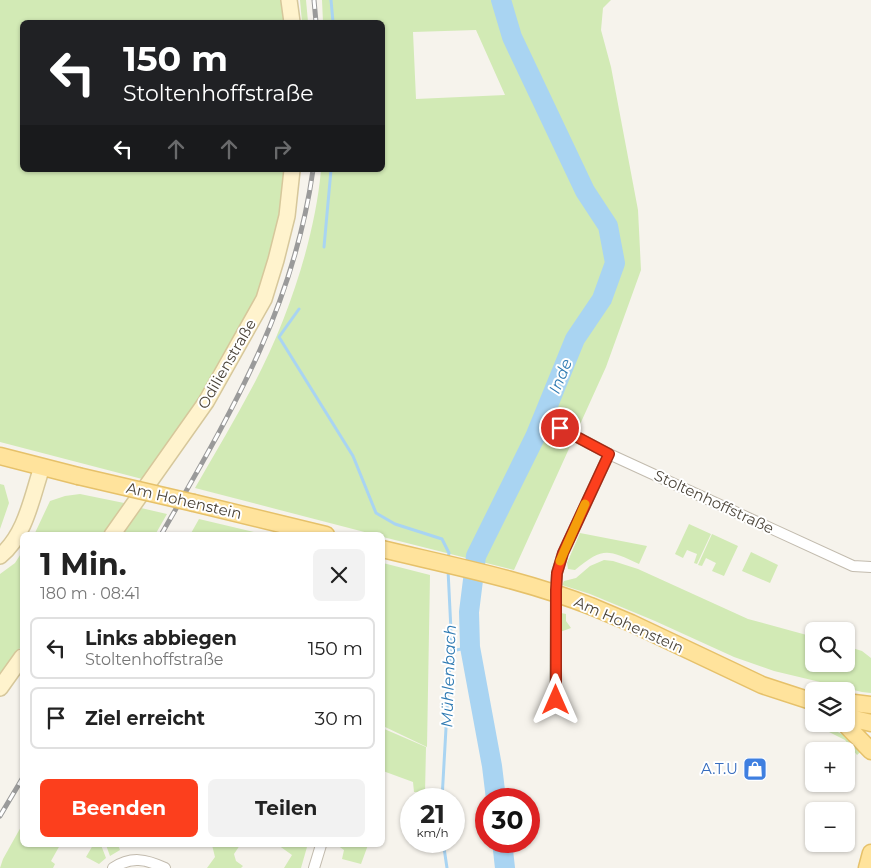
<!DOCTYPE html>
<html lang="de">
<head>
<meta charset="utf-8">
<style>
  :root { --surface:#fff; --page:#f2f2f2; --text:#222; --muted:#767676; --line:#e0e0e0; --accent:#fc3f1d }
  body { margin:0; font-family:Montserrat,sans-serif; background:var(--page); color:var(--text); height:100vh; display:flex; flex-direction:column; font-size:19px; white-space:nowrap }
  * { box-sizing:border-box; margin:0 }
  p { font-size:16px; color:var(--muted) }
  .icon { flex:none; width:28px; height:28px; fill:none; stroke:currentColor; stroke-width:2; stroke-linecap:round; stroke-linejoin:round }
  .map { position:relative; flex:1; overflow:hidden }
  .drawer { position:absolute; left:20px; top:532px; width:365px; height:315px; display:flex; flex-direction:column; background:var(--surface); border-radius:8px; box-shadow:0 1px 4px #0004 }
  .drawer>* { flex:none }
  .banner { position:absolute; left:20px; top:20px; width:365px; height:152px; border-radius:8px; box-shadow:0 1px 4px #0004; background:#202124; color:#fff; overflow:hidden }
  .tools { position:absolute; left:805px; top:622px; display:grid; gap:10px }
  .tools a { display:grid; place-items:center; width:50px; height:50px; border-radius:8px; background:var(--surface); box-shadow:0 1px 4px #0004; font-size:25px }
  .speed { position:absolute; left:400px; top:788px; display:flex; gap:10px; font-size:25px; font-weight:700; text-align:center }
  .speed>* { display:grid; place-content:center; width:65px; height:65px; border-radius:50%; background:var(--surface); box-shadow:0 1px 4px #0004; line-height:1 }
  .speed small { font-size:12px; font-weight:400 }
  .speed .limit { border:8px solid #d22; background:#fff; color:#111 }
  .pin { position:absolute; display:grid; place-items:center; width:42px; height:42px; color:#fff; margin:-21px; border:2px solid #fff; border-radius:50%; box-shadow:0 1px 5px #0007 }
  .me { position:absolute; width:55px; margin:-28px; rotate:0deg; stroke-linejoin:round; filter:drop-shadow(0 0 4px #0008) }
  .turn { display:flex; align-items:center; gap:18px; height:105px; padding:0 20px; font-size:22px }
  .turn .icon { width:65px; height:65px; stroke-width:2.5 }
  .turn b { display:block; font-size:35px; line-height:42px }
  .lanes { display:flex; align-items:center; height:48px; padding:0 20px; background:#0003; justify-content:center; gap:25px; direction:ltr }
  .lanes .off { opacity:.35 }
  .round { display:grid; place-items:center; flex:none; width:52px; height:52px; border-radius:8px; background:var(--page) }
  .headline { display:flex; align-items:center; justify-content:space-between; height:85px; padding:0 20px }
  h1 { font-size:30px; font-weight:700; line-height:38px }
  .cta { display:flex; gap:10px; margin-top:auto; padding:10px 20px }
  .cta a { flex:1; height:58px; border-radius:8px; background:var(--accent); color:#fff; font-size:20px; font-weight:700; line-height:58px; text-align:center }
  .cta a+a { background:var(--page); color:var(--text) }
  ul { padding:0; list-style:none }
  li { display:flex; align-items:center; gap:15px; height:62px; margin:0 10px 8px; padding:0 10px; border:2px solid var(--line); border-radius:8px }
  li div { flex:1 }
  li b { display:block; font-size:19px }
  li em { font-style:normal }
  .map>svg:first-child { display:block }
  .green { fill:#d2eab5; fill-rule:evenodd }
  .lines { fill:none; stroke-linecap:round; stroke-linejoin:round }
  .stream { stroke:#a9d4f2; stroke-width:3 }
  .river { stroke:#a9d4f2; stroke-width:20 }
  .minor-casing { stroke:#c2bbae; stroke-width:12 }
  .secondary-casing { stroke:#d6c79b; stroke-width:18 }
  .primary-casing { stroke:#e6c16a; stroke-width:19 }
  .minor { stroke:#fff; stroke-width:10 }
  .secondary { stroke:#fff3cd; stroke-width:15 }
  .primary { stroke:#ffe39c; stroke-width:16 }
  .rail-casing { stroke:#9a9a9a; stroke-width:5 }
  .rail { stroke:#fff; stroke-width:3; stroke-dasharray:9; stroke-linecap:butt }
  .primary-bridge-casing { stroke:#e6c16a; stroke-width:19; stroke-linecap:butt }
  .primary-bridge { stroke:#ffe39c; stroke-width:16 }
  .route-casing { stroke:#a42913; stroke-width:12 }
  .route { stroke:#fc3f1d; stroke-width:9 }
  .slow { stroke:#f59e0b; stroke-width:9 }
  .labels { text-anchor:middle; stroke-width:4; stroke-linejoin:round; paint-order:stroke }
  .street-label { font-size:15px; fill:#4b4439; stroke:#fff }
  .shop-label { font-size:15px; fill:#366cbe; stroke:#fff; text-anchor:end }
  .water-label { font-size:16px; font-style:italic; fill:#2e7ab2; stroke:#fff }
</style>
</head>
<body>
<div class="map">
<svg width="871" height="868" viewBox="0 0 871 868">
  <rect width="100%" height="100%" fill="#f6f3ec"/>
  <path class="green" d="M0,0h282l5,22h-265v148h264l-5,45 -24,80 -53,105 -58,80 -146,-38z
    M300,0h6l2,22h-6z
    M322,0h289l-8,8 -2,22 10,37 27,143 3,60 -35,97 -92,203 -131,-33 -1,-2h-6l-181,-47c20,-35 41,-70 60,-106 32,-61 60,-143 66,-212h61v-148h-59zM476,30l29,65 -89,4 -3,-67z
    M0,484l4,1 5,18 -9,26z
    M80,494l49,10 -24,31h-71l16,-34 15,-5z
    M141,508l26,6 -12,21h-33z
    M199,519l68,16h-77z
    M689,524l22,10 -14,30 -3,-1 3,-9 -10,-4 -4,8 -8,-4z
    M580,533l67,13 -8,18c-32,-15 -36,-17 -64,6l-7,-1 -1,-6z
    M712,534l26,12 -14,30 -12,-5 4,-8 -10,-5 -4,8 -4,-1z
    M22,552v93l-22,29v-100l15,-11z
    M751,552l27,13 -8,18 -28,-12z
    M604,560l9,1 25,8 110,50 66,18v27h32v-18l16,5 9,7v35l-9,-1 -88,-21 -40,-14 -79,-36 -65,-27 -28,-9 2,-4 12,-3 14,-12z
    M383,563l47,12 -3,172 -44,-21z
    M561,613l5,1v7l5,7 -11,4z
    M810,719l4,2v3c15,0 38,16 50,25l-7,6 -12,-15 -36,-18z
    M382,728l44,19 -1,46 -11,-1 -1,-10 -30,-11z
    M22,825v20h38l-9,16 4,3 -2,4h-53l3,-9z
    M93,845h8l5,13 -7,6 -13,-7z
    M106,845h12l2,5 -10,6z
    M212,845h28l-6,9 2,7 7,5 -2,2h-34l8,-11z
    M278,845h24l5,2 -6,21h-17l8,-13z
    M337,845h31l-7,19 -19,-5 2,-9z"/>
  <g class="lines">
    <path class="stream" d="M331,0l2,22
      M324,247l7,-77
      M299,309l-20,28 74,119 23,57 19,11 47,15 7,14 -1,6
      M452,651l18,-4
      M442,799l7,-124 3,-24 -4,-81
      M443,841l4,27"/>
    <path class="river" d="M496,799l-4,-33 -22,-119 -1,-35 7,-56 59,-119 40,-98 27,-40 13,-36 -7,-37 -23,-35 -73,-154 -11,-37
      M502,841l3,27"/>
    <g class="minor-casing">
      <path id="minor" d="M560,428l49,26 244,112 18,1
        M555,700l1,-110 1,-17 6,-20 46,-99
        M113,868c18,-12 33,-9 52,0
        M314,868l7,-23"/>
    </g>
    <g class="secondary-casing">
      <path id="secondary" d="M289,0l3,22
        M112,535l94,-133 58,-103 12,-39 11,-44 5,-46
        M0,556c26,-21 32,-60 42,-89
        M0,688l22,-31"/>
    </g>
    <g class="primary-casing">
      <path id="primary" d="M0,456l78,20
        M194,503l132,32
        M593,607l38,16 131,62 52,17
        M846,702l25,3
        M846,717l25,6
        M845,724l26,27
        M867,868l4,-15"/>
    </g>
    <use href="#minor" class="minor"/>
    <use href="#secondary" class="secondary"/>
    <use href="#primary" class="primary"/>
    <g class="rail-casing">
      <path id="rail" d="M314,0l2,22
        M161,535c69,-121 132,-224 152,-365
        M0,816l22,-37"/>
    </g>
    <use href="#rail" class="rail"/>
    <g class="primary-bridge-casing">
      <path id="primary-bridge" d="M78,476l116,27
        M382,549c71,17 143,31 211,58"/>
    </g>
    <use href="#primary-bridge" class="primary-bridge"/>
  </g>
  <g class="lines">
    <g class="route-casing">
      <path id="route" d="M556,700v-110l1,-17 6,-20 46,-99 -49,-26"/>
    </g>
    <use href="#route" class="route"/>
    <path class="slow" d="M560,561l25,-57"/>
  </g>
  <defs>
    <g id="shop-square" transform="scale(1.25)"><rect x="-9" y="-9" width="18" height="18" rx="4" fill="#3f7fe0" stroke="#fff"/><path d="M-5-2.5h2.3a2.7 3.5 0 0 1 5.4 0H5L5.5 6h-11ZM-1.5-2.5h3a1.5 2.3 0 0 0-3 0Z" fill="#fff"/></g>
  </defs>
  <g fill-rule="evenodd">
    <use href="#shop-square" x="755" y="769"/>
  </g>
  <g class="labels">
    <g class="street-label">
      <text transform="translate(227 364) rotate(-60)" y="5">Odilienstraße</text>
      <text transform="translate(184 501) rotate(13)" y="5">Am Hohenstein</text>
      <text transform="translate(714 502) rotate(25)" y="5">Stoltenhoffstraße</text>
      <text transform="translate(629 625) rotate(24)" y="5">Am Hohenstein</text>
    </g>
    <g class="shop-label">
      <text x="738" y="774">A.T.U</text>
    </g>
    <g class="water-label">
      <text transform="translate(560 376) rotate(-68)" y="6">Inde</text>
      <text transform="translate(448 676) rotate(-88)" y="6">Mühlenbach</text>
    </g>
  </g>
</svg>
<div class="tools">
<a><svg class="icon" aria-label="search" viewBox="0 0 24 24"><circle cx="10" cy="10" r="6"/><path d="M15 15l6 6"/></svg></a>
<a><svg class="icon" aria-label="layers" viewBox="0 0 24 24"><path d="M12 4l9 5-9 5-9-5zM3 14l9 5 9-5"/></svg></a>
<a>+</a>
<a>−</a>
</div>
<div class="speed"><div>21<small>km/h</small></div><div class="limit">30</div></div>
<div class="pin" style="left:560px;top:428px;background:#d93025"><svg class="icon" aria-label="arrive" viewBox="0 0 24 24"><path d="M6 21V4h12l-3 4 3 4H6"/></svg></div>
<svg class="me" style="left:556px;top:700px" viewBox="-20 -20 40 40"><path d="M0-17L14 15 0 8-14 15z" fill="#fc3f1d" stroke="#fff" stroke-width="4"/></svg>
<div class="banner">
<div class="turn"><svg class="icon" aria-label="left" viewBox="0 0 24 24"><path d="M17 20v-9H6M10 6l-5 5 5 5"/></svg><div><b>150 m</b>Stoltenhoffstraße</div></div>
<div class="lanes"><svg class="icon" aria-label="left" viewBox="0 0 24 24"><path d="M17 20v-9H6M10 6l-5 5 5 5"/></svg><svg class="icon off" aria-label="ahead" viewBox="0 0 24 24"><path d="M12 20V5M6 11l6-6 6 6"/></svg><svg class="icon off" aria-label="ahead" viewBox="0 0 24 24"><path d="M12 20V5M6 11l6-6 6 6"/></svg><svg class="icon off" aria-label="right" viewBox="0 0 24 24"><path d="M7 20v-9h11M14 6l5 5-5 5"/></svg></div>
</div>
<section class="drawer">
<div class="headline"><div><h1>1 Min.</h1><p>180 m · 08:41</p></div><a class="round"><svg class="icon" aria-label="close" viewBox="0 0 24 24"><path d="M6 6l12 12M18 6L6 18"/></svg></a></div>
<ul>
<li><svg class="icon" aria-label="left" viewBox="0 0 24 24"><path d="M17 20v-9H6M10 6l-5 5 5 5"/></svg><div><b>Links abbiegen</b><p>Stoltenhoffstraße</p></div><em>150 m</em></li>
<li><svg class="icon" aria-label="arrive" viewBox="0 0 24 24"><path d="M6 21V4h12l-3 4 3 4H6"/></svg><div><b>Ziel erreicht</b></div><em>30 m</em></li>
</ul>
<div class="cta"><a>Beenden</a><a>Teilen</a></div>
</section>
</div>
</body>
</html>
